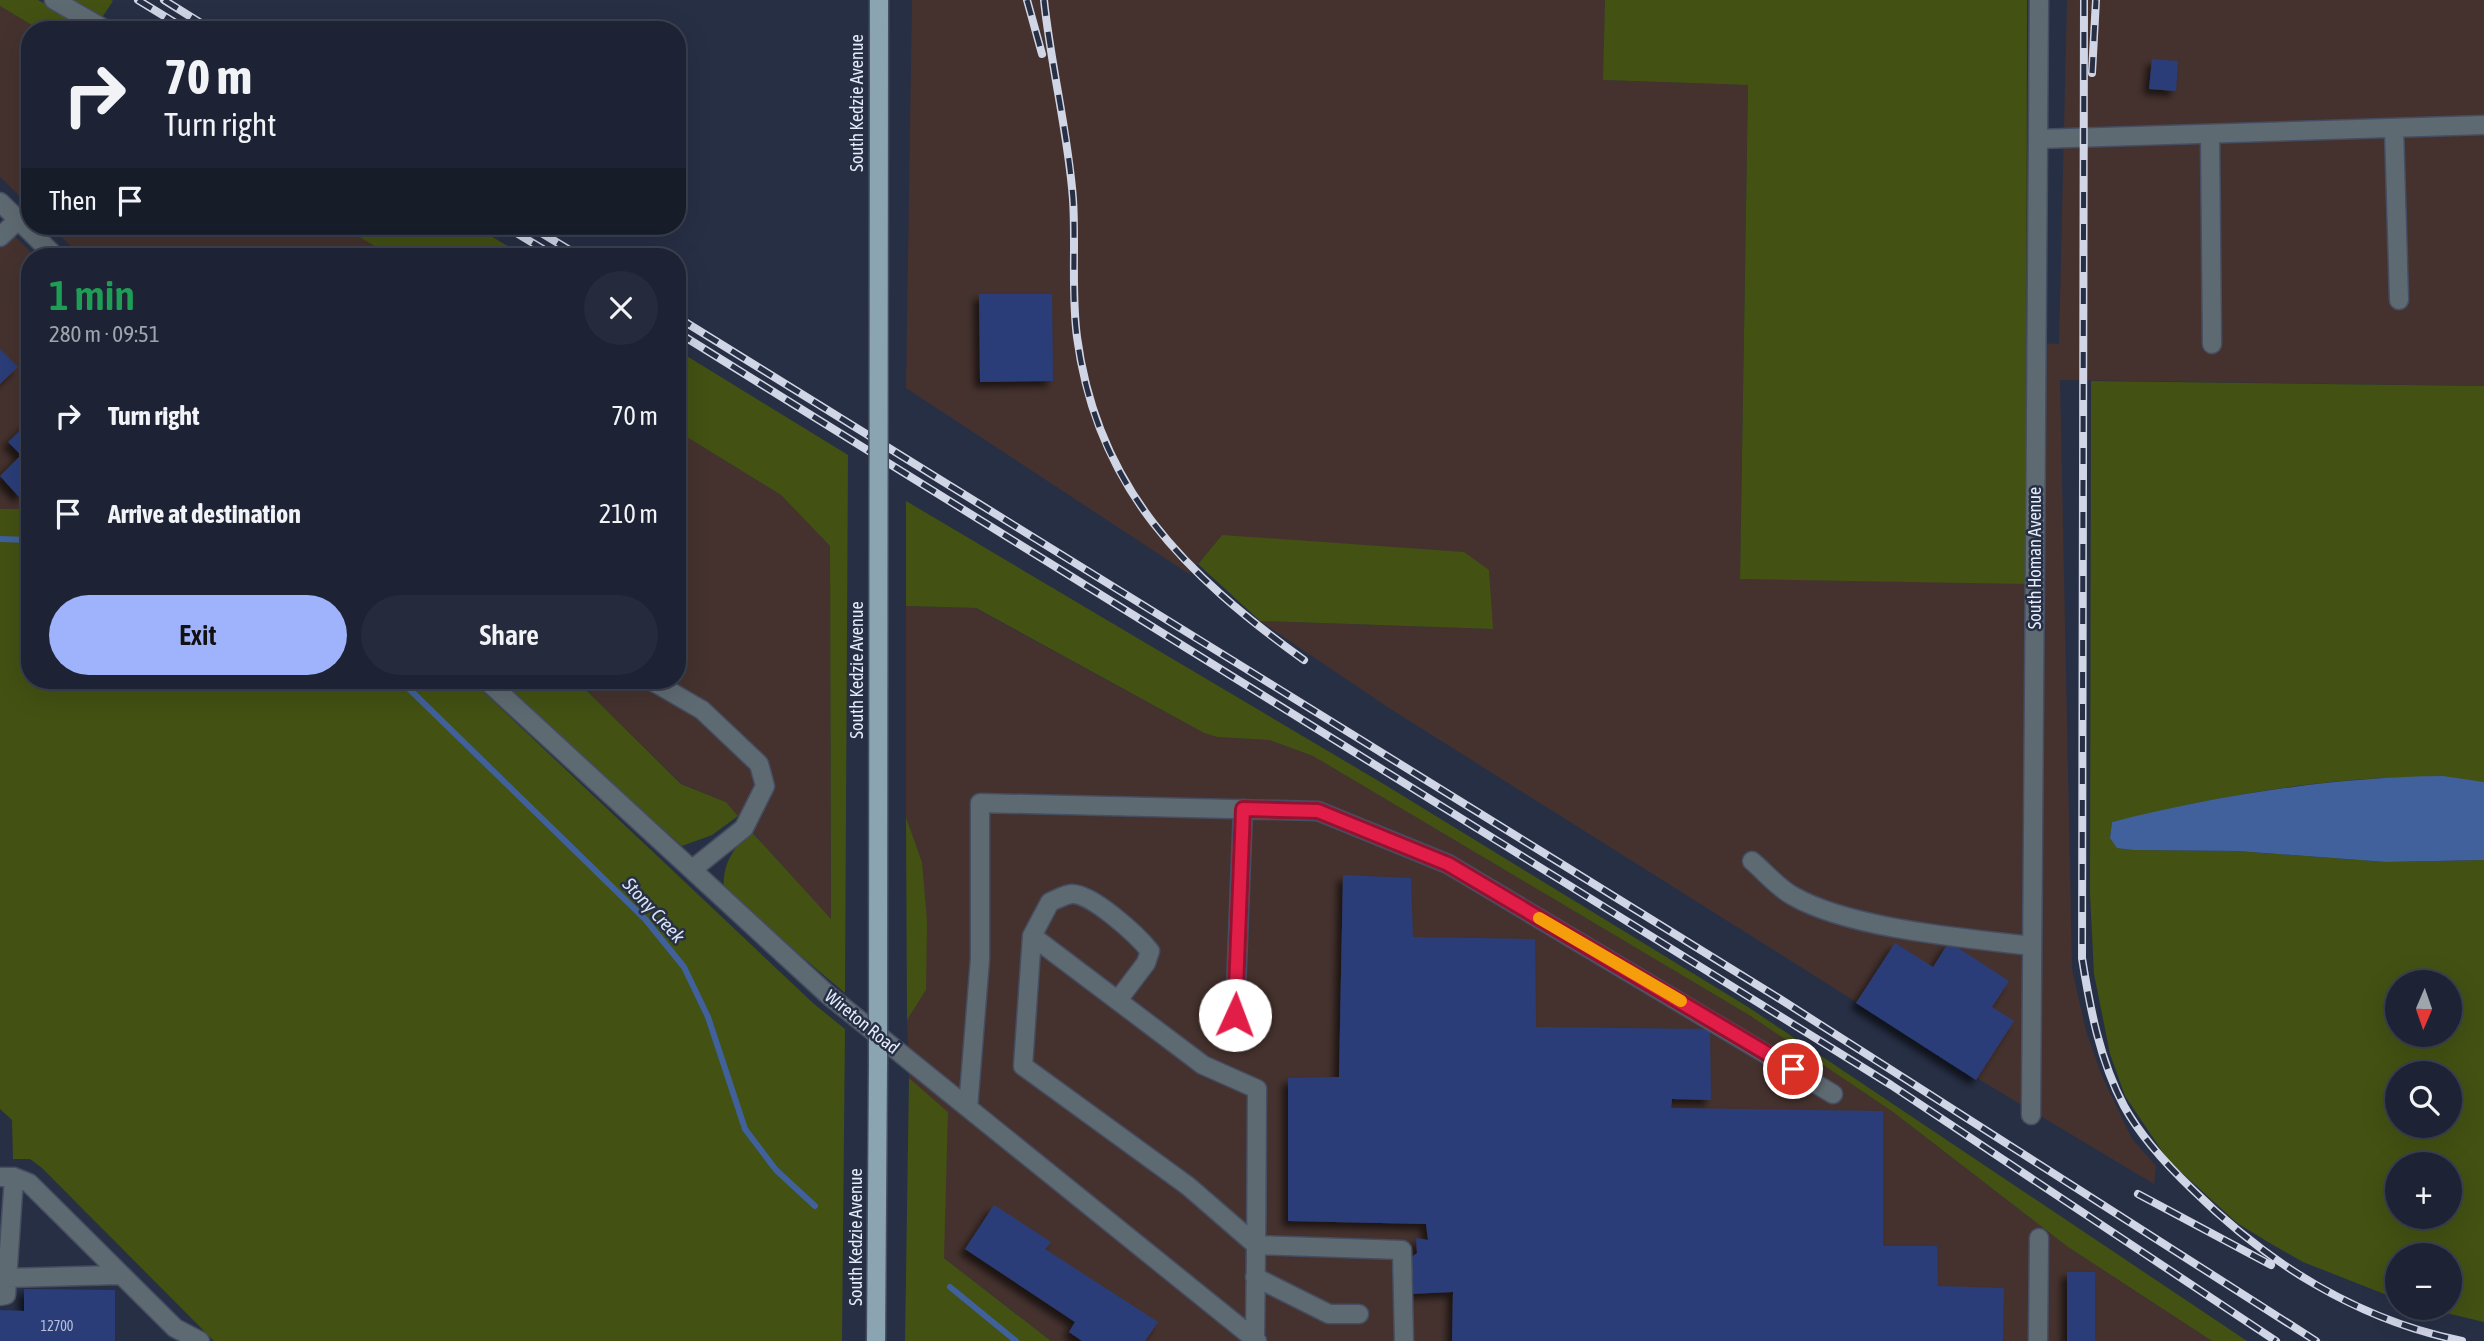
<!DOCTYPE html>
<html lang="en">
<head>
<meta charset="utf-8">
<style>
  :root { --surface:#1d2334; --page:#252b3c; --text:#f1f3f6; --muted:#a0a4ac; --line:#3b404f; --accent:#9fb3fd }
  body { margin:0; font-family:"Asap Condensed",sans-serif; background:var(--page); color:var(--text); height:100vh; display:flex; flex-direction:column; font-size:26px; white-space:nowrap }
  * { box-sizing:border-box; margin:0 }
  p { font-size:23px; color:var(--muted) }
  .icon { flex:none; width:38px; height:38px; fill:none; stroke:currentColor; stroke-width:2; stroke-linecap:round; stroke-linejoin:round }
  .map { position:relative; flex:1; overflow:hidden }
  .drawer { position:absolute; left:21px; top:248px; width:665px; height:441px; display:flex; flex-direction:column; background:var(--surface); border-radius:28px; box-shadow:0 7px 28px #0002,0 0 0 2px var(--line) }
  .drawer>* { flex:none }
  .hud { position:absolute; left:21px; top:21px; width:665px; height:214px; border-radius:28px; box-shadow:0 7px 28px #0002,0 0 0 2px var(--line); background:#1d2334; color:var(--text); overflow:hidden }
  .needle { width:46px; rotate:182deg }
  .controls { position:absolute; left:2385px; top:970px; display:grid; gap:14px }
  .controls a { display:grid; place-items:center; width:77px; height:77px; border-radius:50%; background:var(--surface); box-shadow:0 7px 28px #0002,0 0 0 2px var(--line); font-size:35px }
  .pin { position:absolute; display:grid; place-items:center; width:60px; height:60px; color:#fff; margin:-30px; border:4px solid #fff; border-radius:50%; box-shadow:0 2px 7px #0007 }
  .me { position:absolute; width:77px; margin:-38px; rotate:2deg; stroke-linejoin:round; filter:drop-shadow(0 0 5px #0008) }
  .turn { display:flex; align-items:center; gap:24px; height:147px; padding:0 28px; font-size:32px }
  .turn .icon { width:91px; height:91px; stroke-width:2.5 }
  .turn b { display:block; font-size:49px; line-height:60px }
  .then { display:flex; align-items:center; height:66px; padding:0 28px; background:#0003; gap:14px; font-size:26px }
  .round { display:grid; place-items:center; flex:none; width:74px; height:74px; border-radius:37px; background:var(--page) }
  .headline { display:flex; align-items:center; justify-content:space-between; height:119px; padding:0 28px }
  h1 { font-size:42px; font-weight:600; line-height:52px; color:#1e9e55 }
  .button { display:flex; gap:14px; margin-top:auto; padding:14px 28px }
  .button a { flex:1; height:80px; border-radius:42px; background:var(--accent); color:#111; font-size:28px; font-weight:600; line-height:80px; text-align:center }
  .button a+a { background:var(--page); color:var(--text) }
  ul { padding:0; list-style:none }
  li { display:flex; align-items:center; gap:21px; height:98px; padding:0 28px }
  li div { flex:1 }
  li b { display:block; font-size:26px }
  li em { font-style:normal }
  .map>svg:first-child { display:block }
  .industrial { fill:#45322e }
  .green { fill:#435113; fill-rule:evenodd }
  .water { fill:#40619c }
  .lines { fill:none; stroke-linecap:round; stroke-linejoin:round }
  .stream { stroke:#40619c; stroke-width:6 }
  .building { fill:#2b3d78; filter:url(#shadow) }
  .minor-casing { stroke:#454d62; stroke-width:21 }
  .major-casing { stroke:#454d62; stroke-width:21 }
  .minor { stroke:#5e6a71; stroke-width:18 }
  .major { stroke:#8aa4b2; stroke-width:18 }
  .rail-casing { stroke:#d0d6e6; stroke-width:8 }
  .rail { stroke:#272f45; stroke-width:5; stroke-dasharray:16; stroke-linecap:butt }
  .major-bridge-casing { stroke:#454d62; stroke-width:21; stroke-linecap:butt }
  .major-bridge { stroke:#8aa4b2; stroke-width:18 }
  .route-casing { stroke:#92132f; stroke-width:18 }
  .route { stroke:#e11d48; stroke-width:12 }
  .slow { stroke:#f59e0b; stroke-width:12 }
  .labels { text-anchor:middle; stroke-width:5; stroke-linejoin:round; paint-order:stroke }
  .number-label { font-size:14px; fill:#b6c0da }
  .street-label { font-size:18px; fill:#e5ebfa; stroke:#272f45 }
  .water-label { font-size:19px; font-style:italic; fill:#d9e3f5; stroke:#272f45 }
</style>
</head>
<body>
<div class="map">
<svg width="2484" height="1341" viewBox="0 0 2484 1341">
  <defs>
    <filter id="shadow"><feDropShadow dx="-5.5" dy="5.5" stdDeviation="3.5" flood-color="#0009"/></filter>
  </defs>
  <rect width="100%" height="100%" fill="#272f45"/>
  <path class="industrial" d="M912,0h693l-1,80 144,5 -8,494 286,4 -1,-241 34,2 8,-344h417v386l-424,-6 12,589 14,62 16,45 30,63 24,27 -2,18 -177,-106 -588,-370 -129,-87 232,8 -270,-94 -33,39 -283,-186z
    M0,6l40,24h-10v176l-30,-29z
    M0,222l36,35h-6v252h-30z
    M50,226h292l50,31h-310z
    M677,431l104,64 49,51 1,374 -105,-118 -44,-18 -105,-103h100z
    M906,606l69,2 229,125 13,4 52,3 44,16 436,259 144,97 175,135 144,94h-1161l-108,-84 5,-145 -39,-34 -2,-58 19,-30 -4,-128 -16,-45z"/>
  <path class="green" d="M0,0h38l55,30h-53l-40,-24z
    M68,0h43l2,1 -12,18z
    M1605,0h422l-1,584 -286,-5 8,-494 -145,-5z
    M342,226h132l52,31h-134z
    M677,350l171,105 -3,538 -121,-102c-2,-27 8,-41 27,-60l80,88 -1,-373 -49,-51 -104,-64z
    M2091,381l393,5v396c-111,-16 -262,13 -372,40l-2,15 24,13 103,1 149,11 98,-2v462l-63,-15h29v-52h-52l-1,44 -94,-37 -35,-20 -31,-19 -69,-63 -43,-64 -15,-42 -16,-80 -4,-80zM2398,982h52v52h-52zM2398,1073h52v52h-52zM2398,1164h52v52h-52z
    M906,501l476,282 366,224 499,334h-35l-144,-94 -175,-135 -144,-97 -436,-259 -44,-16 -52,-3 -13,-4 -228,-125 -70,-2z
    M0,509h30v172h442l342,323 31,25 -3,312h-628l-172,-173 -12,-9h-17l-1,-39 -12,-11z
    M1222,535l242,17 25,18 4,59 -233,-8 -62,-57z
    M502,681h75l104,103 45,18 12,14 -26,19 -30,11 -181,-162z
    M906,817l16,45 5,59 -1,69 -19,30z
    M909,1078l39,34 -4,146 107,83h-146z"/>
  <path class="water" d="M2443,776l41,6v78l-98,2 -149,-11 -103,-1 -17,-2 -7,-10 2,-16c108,-27 220,-45 331,-46z"/>
  <g class="lines">
    <path class="stream" d="M0,539l30,1
      M401,681l244,238 39,48 24,50 37,112 31,41 39,36
      M950,1287l66,54"/>
  </g>
  <path class="building" d="M2152,59l26,2 -2,30 -27,-2z
    M979,294h73l1,87 -73,1z
    M0,349l18,18 -18,17z
    M30,421v65l-11,11 -19,-21 21,-21 -13,-13z
    M1343,875l68,3 2,59 122,2 1,88 174,2 1,71 -39,-1 -1,9 212,3v135h54l1,40 66,2 -1,53h-551l1,-49 -43,2 -1,-35 8,-6 -1,-15 12,2 -2,-16 -138,-3v-143l51,-1z
    M1949,942l60,39 -17,26 22,14 -38,59 -120,-77 39,-60 38,24z
    M994,1205l57,37 -6,7 113,73 -13,19h-63l-13,-9 6,-10 -110,-73z
    M2067,1272h28v69h-28z
    M24,1289l91,1v51h-115v-31l24,1z"/>
  <g class="lines">
    <g class="minor-casing">
      <path id="minor" d="M54,0l52,30
        M2394,128l5,172
        M2210,134l2,210
        M2038,139l446,-14
        M0,202l56,55
        M0,237l18,-17
        M487,681l340,313 430,347
        M652,681l50,29 57,54 6,22 -21,42 -50,40
        M1752,861c13,11 26,27 41,35 58,33 172,42 239,50
        M1032,936l18,-34c6,-2 14,-7 21,-8 20,-2 67,42 79,57l-4,12 -28,37
        M1235,1015l8,-206
        M968,1108l12,-149v-156l338,8 130,53 385,230
        M2031,1115l8,-1115
        M0,1177h14l15,6 146,145 25,13
        M1255,1277l74,37h30
        M7,1278l111,-3
        M0,1296l6,-1 8,-118
        M1255,1339c1,-83 2,-167 2,-250l-54,-24 -171,-129 -9,130 165,120 68,59 146,5 2,91
        M2038,1341l1,-103"/>
    </g>
    <g class="major-casing">
      <path id="major" d="M876,1341l2,-277"/>
    </g>
    <use href="#minor" class="minor"/>
    <use href="#major" class="major"/>
    <g class="rail-casing">
      <path id="rail" d="M138,0l49,30
        M164,0l48,30
        M1027,0l15,54
        M1044,0c7,67 24,132 29,199 3,46 -2,92 4,138 20,152 109,238 227,323
        M2084,0l-2,958c8,50 18,103 42,148 17,31 43,59 68,83 75,74 166,131 270,152
        M2092,73l4,-73
        M505,226l51,31
        M530,226l51,31
        M677,317l1103,682 536,342
        M677,332l1214,753 385,256
        M2138,1194l133,71"/>
    </g>
    <use href="#rail" class="rail"/>
    <g class="major-bridge-casing">
      <path id="major-bridge" d="M878,1064l1,-1064"/>
    </g>
    <use href="#major-bridge" class="major-bridge"/>
  </g>
  <g class="lines">
    <g class="route-casing">
      <path id="route" d="M1235,1015l8,-206 75,2 130,53 345,205"/>
    </g>
    <use href="#route" class="route"/>
    <path class="slow" d="M1539,918l142,83"/>
  </g>
  <g class="labels">
    <g class="number-label">
      <text x="57" y="1331">12700</text>
    </g>
    <g class="street-label">
      <text transform="translate(857 103) rotate(-90)" y="6">South Kedzie Avenue</text>
      <text transform="translate(2035 558) rotate(-90)" y="6">South Homan Avenue</text>
      <text transform="translate(857 670) rotate(-90)" y="6">South Kedzie Avenue</text>
      <text transform="translate(862 1022) rotate(39)" y="6">Wireton Road</text>
      <text transform="translate(856 1237) rotate(-90)" y="6">South Kedzie Avenue</text>
    </g>
    <g class="water-label">
      <text transform="translate(654 910) rotate(47)" y="7">Stony Creek</text>
    </g>
  </g>
</svg>
<div class="controls">
<a><svg class="needle" viewBox="-14 -14 28 28"><path d="M0-13l5 13h-10z" fill="#e53935"/><path d="M0 13l5-13h-10z" fill="#a0a4ac"/></svg></a>
<a><svg class="icon" aria-label="search" viewBox="0 0 24 24"><circle cx="10" cy="10" r="6"/><path d="M15 15l6 6"/></svg></a>
<a>+</a>
<a>−</a>
</div>
<div class="pin" style="left:1793px;top:1069px;background:#d93025"><svg class="icon" aria-label="arrive" viewBox="0 0 24 24"><path d="M6 21V4h12l-3 4 3 4H6"/></svg></div>
<svg class="me" style="left:1235px;top:1015px" viewBox="-20 -20 40 40"><circle r="19" fill="#fff"/><path d="M0-13L10 11 0 6-10 11z" fill="#e11d48"/></svg>
<div class="hud">
<div class="turn"><svg class="icon" aria-label="right" viewBox="0 0 24 24"><path d="M7 20v-9h11M14 6l5 5-5 5"/></svg><div><b>70 m</b>Turn right</div></div>
<div class="then">Then<svg class="icon" aria-label="arrive" viewBox="0 0 24 24"><path d="M6 21V4h12l-3 4 3 4H6"/></svg></div>
</div>
<section class="drawer">
<div class="headline"><div><h1>1 min</h1><p>280 m · 09:51</p></div><a class="round"><svg class="icon" aria-label="close" viewBox="0 0 24 24"><path d="M6 6l12 12M18 6L6 18"/></svg></a></div>
<ul>
<li><svg class="icon" aria-label="right" viewBox="0 0 24 24"><path d="M7 20v-9h11M14 6l5 5-5 5"/></svg><div><b>Turn right</b></div><em>70 m</em></li>
<li><svg class="icon" aria-label="arrive" viewBox="0 0 24 24"><path d="M6 21V4h12l-3 4 3 4H6"/></svg><div><b>Arrive at destination</b></div><em>210 m</em></li>
</ul>
<div class="button"><a>Exit</a><a>Share</a></div>
</section>
</div>
</body>
</html>
